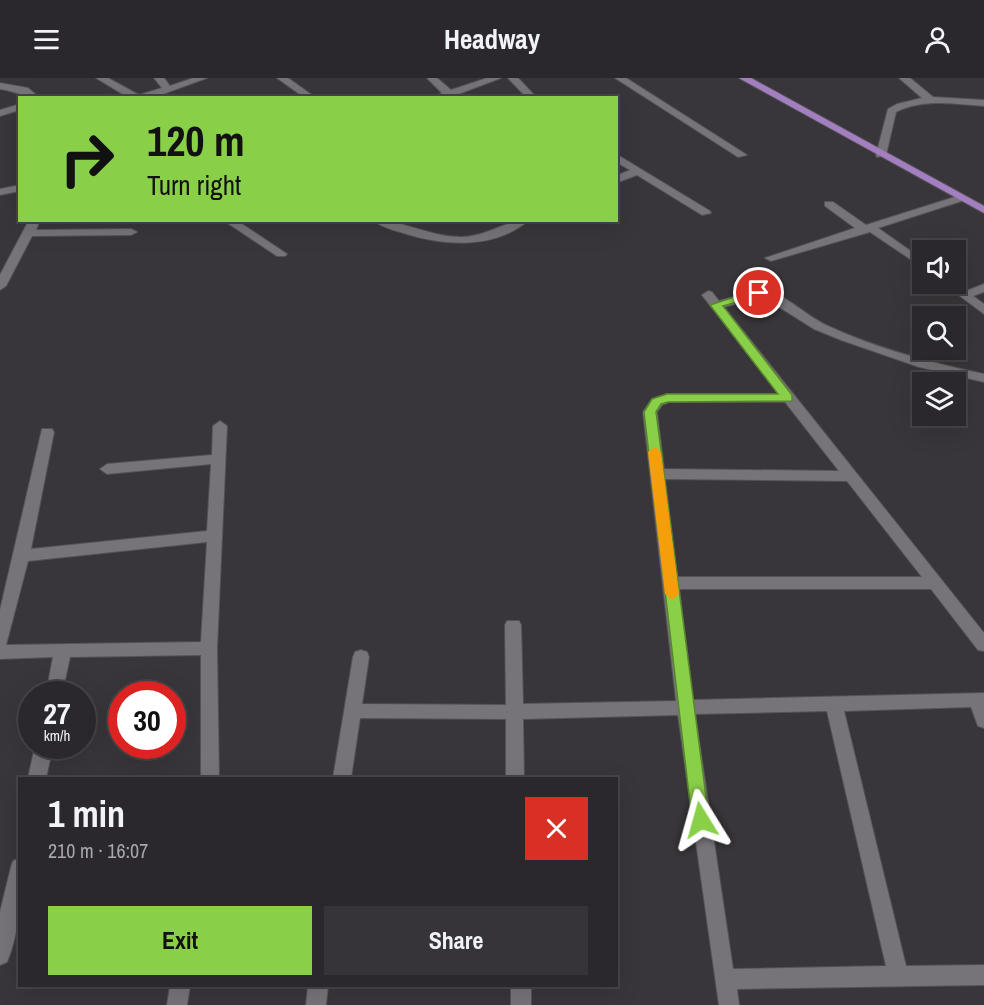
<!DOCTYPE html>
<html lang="en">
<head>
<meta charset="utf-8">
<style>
  :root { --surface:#2a282c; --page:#363438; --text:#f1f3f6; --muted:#a5a6a9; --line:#464448; --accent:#89cf48 }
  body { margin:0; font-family:"Archivo Narrow",sans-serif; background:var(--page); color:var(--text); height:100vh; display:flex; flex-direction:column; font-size:22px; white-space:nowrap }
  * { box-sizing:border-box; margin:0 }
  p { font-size:20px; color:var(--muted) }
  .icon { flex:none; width:33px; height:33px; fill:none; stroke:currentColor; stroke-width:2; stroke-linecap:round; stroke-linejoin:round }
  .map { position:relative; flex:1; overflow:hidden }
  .drawer { position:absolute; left:18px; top:699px; width:600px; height:210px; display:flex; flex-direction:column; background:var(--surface); border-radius:0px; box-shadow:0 6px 24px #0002,0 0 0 2px var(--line) }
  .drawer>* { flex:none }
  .guide { position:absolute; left:18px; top:18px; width:600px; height:126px; border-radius:0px; box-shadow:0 6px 24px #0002,0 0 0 2px var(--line); background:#89cf48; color:#111; overflow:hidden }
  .buttons { position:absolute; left:912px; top:162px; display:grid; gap:12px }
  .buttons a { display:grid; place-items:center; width:54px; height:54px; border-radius:0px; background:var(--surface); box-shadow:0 6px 24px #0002,0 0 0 2px var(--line); font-size:30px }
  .speed { position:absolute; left:18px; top:603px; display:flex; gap:12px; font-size:30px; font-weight:700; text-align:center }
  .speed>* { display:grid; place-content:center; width:78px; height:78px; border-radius:50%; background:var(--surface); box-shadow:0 6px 24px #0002,0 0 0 2px var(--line); line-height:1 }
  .speed small { font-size:15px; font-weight:400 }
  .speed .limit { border:9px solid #d22; background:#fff; color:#111 }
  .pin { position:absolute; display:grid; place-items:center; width:51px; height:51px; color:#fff; margin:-26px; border:3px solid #fff; border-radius:50%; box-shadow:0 2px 6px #0007 }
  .me { position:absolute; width:66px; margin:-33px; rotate:352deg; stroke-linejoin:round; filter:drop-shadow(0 0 4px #0008) }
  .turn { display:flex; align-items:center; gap:21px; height:126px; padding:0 30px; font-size:27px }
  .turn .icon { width:78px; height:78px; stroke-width:2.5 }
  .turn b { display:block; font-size:42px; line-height:51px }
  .round { display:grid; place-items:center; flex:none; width:63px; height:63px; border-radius:0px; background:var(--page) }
  .headline { display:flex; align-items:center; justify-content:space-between; height:102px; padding:0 30px }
  h1 { font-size:36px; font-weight:800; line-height:45px }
  .action { display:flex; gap:12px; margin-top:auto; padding:12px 30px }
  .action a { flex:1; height:69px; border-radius:0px; background:var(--accent); color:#111; font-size:24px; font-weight:800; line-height:69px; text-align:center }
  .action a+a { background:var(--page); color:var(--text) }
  header { display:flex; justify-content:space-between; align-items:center; height:78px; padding:0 30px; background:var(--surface); font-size:27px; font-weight:800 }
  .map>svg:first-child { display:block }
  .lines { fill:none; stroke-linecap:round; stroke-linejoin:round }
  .minor-casing { stroke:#545255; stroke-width:2 }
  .major-casing { stroke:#545255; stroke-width:2 }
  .minor { fill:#777479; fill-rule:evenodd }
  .major { fill:#a37fc1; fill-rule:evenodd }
  .route { fill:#89cf48; stroke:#59872f; stroke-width:1.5 }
  .slow { fill:#f59e0b }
</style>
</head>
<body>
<header><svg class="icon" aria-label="menu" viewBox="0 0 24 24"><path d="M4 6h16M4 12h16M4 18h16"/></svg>Headway<svg class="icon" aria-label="person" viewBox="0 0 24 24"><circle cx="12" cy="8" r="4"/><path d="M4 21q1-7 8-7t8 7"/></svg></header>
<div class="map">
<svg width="984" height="927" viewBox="0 0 984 927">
  <rect width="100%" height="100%" fill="#38363a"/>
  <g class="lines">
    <g class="minor-casing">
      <path id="minor" d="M96,0h12l31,17 23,-7 -8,-10h10l6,8 23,-8h14l-55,20h-23z
        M277,0h11l28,20h-11z
        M427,0h10l14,12 36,-12h14l-53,20h-15l9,-5z
        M508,0h10l19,20h-10z
        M615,0h11l121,77 -9,2z
        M899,0h11l23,19 51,3v6c-30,-2 -61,-8 -88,6l-10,43 -9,2 -1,-2 12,-46 9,-5 25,-6z
        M0,5l28,5 12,10c-11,0 -26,-7 -40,-9z
        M20,26v6l-20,6v-6z
        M616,76l94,57 1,2 -9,2 -65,-40 -21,8v-7l14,-6 -14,-8z
        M20,107v6l-20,4v-6z
        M961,117l4,1v4l-87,28 44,31v8l-52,-35 -99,29 -6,-3 90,-30 -30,-22v-4h8l33,23z
        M29,142h11l-4,10 95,-1 6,3 -6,3 -99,1 -26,50 -6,4v-15z
        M223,142h13l51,34 -2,2h-8z
        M373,142c30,0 57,17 88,17 25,0 44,-17 68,-17 -35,30 -85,26 -126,13 -10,-3 -22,-6 -30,-13z
        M956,204l10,9 18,-7v8l-11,4 11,8v10l-40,-30z
        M764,211c24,7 42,27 64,37 50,23 103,37 156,48v8l-65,-15 -78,-27 -27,-11 -51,-32 -39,10 260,326v18l-6,-1 -47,-61h-252l14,111 291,-7v35l-6,-2 -7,-19 -127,4 62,255 78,-1v20l-247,4 2,16h-20l-41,-290 -155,4 1,59h-18v-59l-146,-1 -9,60h-18l20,-121 2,-5 6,-2 6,2 2,5 -7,47 144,1 -1,-80 2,-4h12l2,4 2,79 153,-3 -33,-289 9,-13 15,-5h112l-77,-99 6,-4 4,1 7,9zM669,324h116l54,69 -175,-2 -7,-57 5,-7zM665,401l182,2 75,96h-245zM827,633l59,255 -153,3 -38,-255z
        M220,343l7,5 -10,222 2,130h-18v-123l-131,2 -8,37h-16l7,-37 -53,2v-49l42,-181h10l2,3 -23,117 176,-18 4,-67 -104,10 -7,-5 7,-5 105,-9 1,-29zM207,464l-6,100 -195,3 22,-84z
        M35,668h18l-7,32h-18z
        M20,780c0,35 1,71 -13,104l-7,3v-53l11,-45 2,-6z
        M170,908h20l-3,19h-20z
        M308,908h20l-2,19h-20z
        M511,908h20v19h-20z"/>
    </g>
    <g class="major-casing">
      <path id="major" d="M739,0h12l233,128v7z"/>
    </g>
    <use href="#minor" class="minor"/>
    <use href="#major" class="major"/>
  </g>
  <path class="route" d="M759,211l4,1v5l-40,11 69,89v6l-124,1 -7,2 -5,8 53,408 -2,5 -6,3 -6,-3 -3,-5 -48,-408 8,-13 15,-5h111l-68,-89z"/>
  <path class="slow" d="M655,369l6,5 18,142 -7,6 -7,-6 -17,-142z"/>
</svg>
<div class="buttons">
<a><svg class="icon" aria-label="sound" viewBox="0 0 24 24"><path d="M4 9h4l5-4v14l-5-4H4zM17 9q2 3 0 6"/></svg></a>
<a><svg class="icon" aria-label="search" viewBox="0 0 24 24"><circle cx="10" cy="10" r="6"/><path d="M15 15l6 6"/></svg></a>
<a><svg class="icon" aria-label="layers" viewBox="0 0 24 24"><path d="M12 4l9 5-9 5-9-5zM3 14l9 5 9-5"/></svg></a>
</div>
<div class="speed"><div>27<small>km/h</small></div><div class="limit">30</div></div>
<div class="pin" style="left:759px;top:215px;background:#d93025"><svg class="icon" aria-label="arrive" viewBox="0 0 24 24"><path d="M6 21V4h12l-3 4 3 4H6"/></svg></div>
<svg class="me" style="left:701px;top:742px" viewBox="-20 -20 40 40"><path d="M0-17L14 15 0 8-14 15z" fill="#89cf48" stroke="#fff" stroke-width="4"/></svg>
<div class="guide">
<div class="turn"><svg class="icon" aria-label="right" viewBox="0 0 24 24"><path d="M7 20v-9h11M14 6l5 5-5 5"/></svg><div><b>120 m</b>Turn right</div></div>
</div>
<section class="drawer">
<div class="headline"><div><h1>1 min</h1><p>210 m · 16:07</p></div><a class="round" style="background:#d93025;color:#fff"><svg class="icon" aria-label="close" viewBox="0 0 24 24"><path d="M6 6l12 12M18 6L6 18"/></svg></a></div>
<div class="action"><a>Exit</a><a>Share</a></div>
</section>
</div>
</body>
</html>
